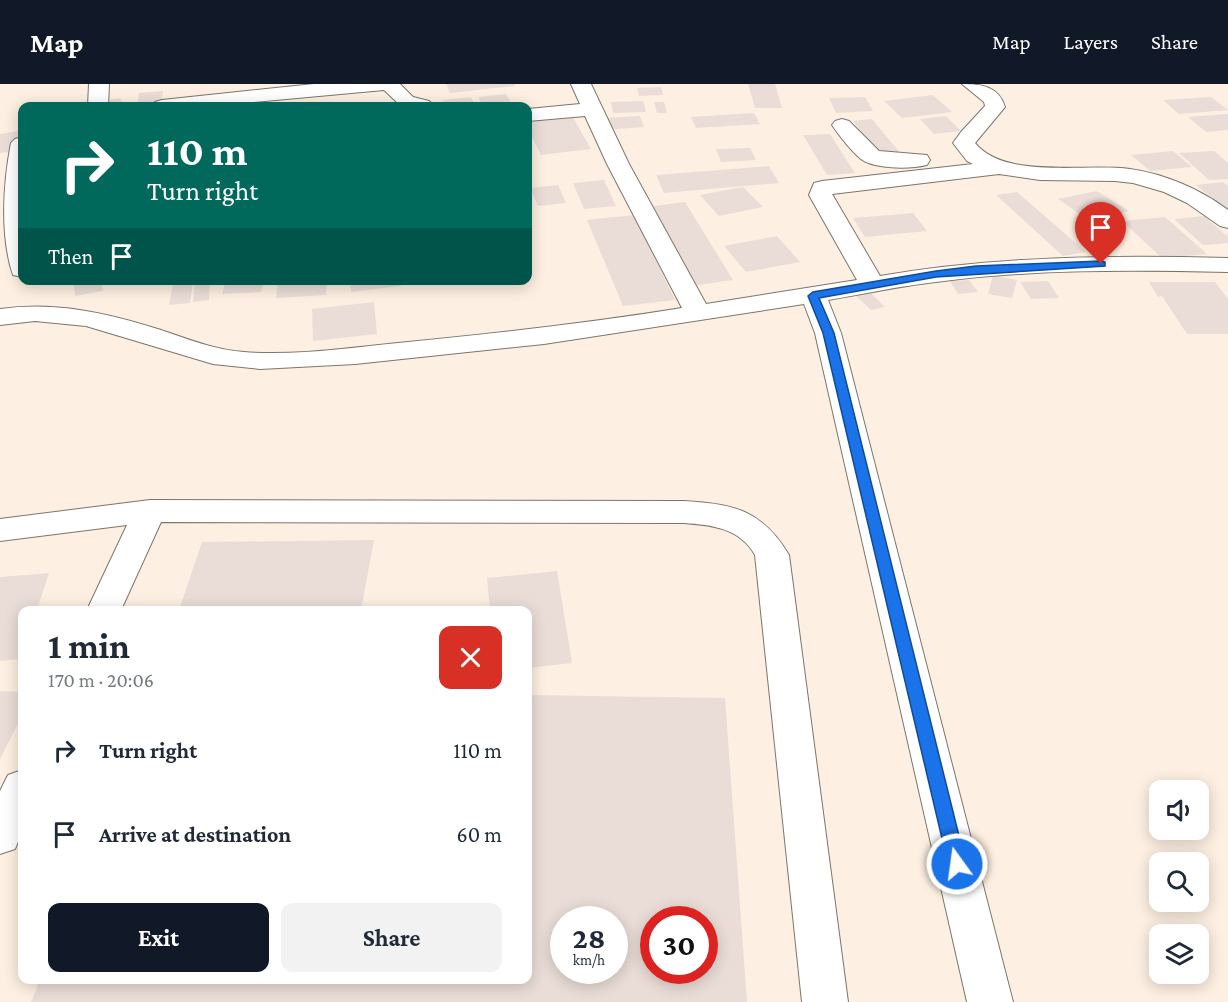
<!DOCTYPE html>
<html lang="en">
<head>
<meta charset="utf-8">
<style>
  :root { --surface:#fff; --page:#f2f2f3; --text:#1f2937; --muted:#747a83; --accent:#111827 }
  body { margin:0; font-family:"Crimson Pro",serif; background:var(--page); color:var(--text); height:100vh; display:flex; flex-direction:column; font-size:22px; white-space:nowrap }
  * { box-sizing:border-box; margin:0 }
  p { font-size:20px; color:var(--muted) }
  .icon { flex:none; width:33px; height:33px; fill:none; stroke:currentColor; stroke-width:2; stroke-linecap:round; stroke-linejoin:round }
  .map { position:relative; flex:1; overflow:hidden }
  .drawer { position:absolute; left:18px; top:522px; width:514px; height:378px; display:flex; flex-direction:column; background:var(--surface); border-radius:12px; box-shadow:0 3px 15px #0003 }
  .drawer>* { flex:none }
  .guide { position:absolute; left:18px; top:18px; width:514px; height:183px; border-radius:12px; box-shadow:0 3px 15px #0003; background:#00695c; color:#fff; overflow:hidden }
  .buttons { position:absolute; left:1149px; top:696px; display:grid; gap:12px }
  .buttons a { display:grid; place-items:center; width:60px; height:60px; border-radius:12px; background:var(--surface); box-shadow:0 3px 15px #0003; font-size:30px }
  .speed { position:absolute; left:550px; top:822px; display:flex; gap:12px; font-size:30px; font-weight:700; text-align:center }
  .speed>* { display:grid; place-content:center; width:78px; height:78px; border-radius:50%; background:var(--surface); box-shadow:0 3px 15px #0003; line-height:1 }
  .speed small { font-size:15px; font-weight:400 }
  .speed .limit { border:9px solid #d22; background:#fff; color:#111 }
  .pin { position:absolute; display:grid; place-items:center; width:51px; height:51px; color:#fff; margin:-62px -26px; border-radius:50% 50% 50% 0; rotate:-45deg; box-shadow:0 0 6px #0007 }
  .pin .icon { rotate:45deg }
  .me { position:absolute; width:66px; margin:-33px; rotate:346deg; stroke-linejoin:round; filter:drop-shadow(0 0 4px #0008) }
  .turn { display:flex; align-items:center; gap:21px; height:126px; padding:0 30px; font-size:27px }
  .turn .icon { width:78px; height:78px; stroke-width:2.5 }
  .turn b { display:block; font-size:42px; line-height:51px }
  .then { display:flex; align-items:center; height:57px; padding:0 30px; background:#0003; gap:12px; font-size:22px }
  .round { display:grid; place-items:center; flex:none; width:63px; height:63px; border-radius:12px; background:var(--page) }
  .overview { display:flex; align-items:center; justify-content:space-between; height:102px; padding:0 30px }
  h1 { font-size:36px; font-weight:700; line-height:45px }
  .action { display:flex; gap:12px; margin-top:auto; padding:12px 30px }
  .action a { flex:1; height:69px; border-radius:12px; background:var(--accent); color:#fff; font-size:24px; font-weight:700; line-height:69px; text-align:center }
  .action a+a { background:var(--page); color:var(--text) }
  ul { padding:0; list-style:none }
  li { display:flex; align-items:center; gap:18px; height:84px; padding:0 30px }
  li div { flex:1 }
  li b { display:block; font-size:22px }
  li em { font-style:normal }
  header { display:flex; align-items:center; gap:36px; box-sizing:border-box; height:84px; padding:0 30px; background:var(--accent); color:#fff }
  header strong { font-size:28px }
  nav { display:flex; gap:33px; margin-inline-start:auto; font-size:21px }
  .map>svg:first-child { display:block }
  .industrial { fill:#fdefe1; fill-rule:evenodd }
  .building { fill:#eaddd7; fill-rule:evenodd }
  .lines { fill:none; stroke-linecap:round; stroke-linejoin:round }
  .minor-casing { stroke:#7b766b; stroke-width:2 }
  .minor { fill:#fff; fill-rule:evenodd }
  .route { fill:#1a73e8; stroke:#114b97; stroke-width:1.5 }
</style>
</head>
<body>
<header>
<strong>Map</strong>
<nav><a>Map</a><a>Layers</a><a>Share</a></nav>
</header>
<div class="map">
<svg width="1228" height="918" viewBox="0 0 1228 918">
  <rect width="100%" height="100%" fill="#fffbf4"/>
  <path class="industrial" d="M0,0h1228v918h-1228zM22,22h506v174h-506zM22,526h506v370h-506zM1160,706h38v40h-38zM1160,778h38v40h-38zM564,836h51v50h-51zM654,836h51v50h-51zM1160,850h38v40h-38z"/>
  <path class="building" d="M446,0h69v2l-65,7z
    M748,0h27l7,24h-27z
    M661,3l2,8 -24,1 -2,-8z
    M163,7l-3,14 -23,1 2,-13z
    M506,10l7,12h-30l-5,-9z
    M933,11l19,17 -50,6 -18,-17z
    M471,13l4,9h-30l-2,-6z
    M865,13l8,14 -37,2 -7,-15z
    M1211,13l17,13 -49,4 -16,-14z
    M120,14l4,8h-20l-2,-5z
    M643,17l3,11 -33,1 -2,-11z
    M654,18h10l3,11h-10z
    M754,29l6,11 -64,4 -5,-11z
    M571,30l20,35 -50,6 -13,-27v-9z
    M1228,30v16l-22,2 -18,-15z
    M640,32l4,11 -39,3 -4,-12z
    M946,32l15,15 -27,3 -14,-15z
    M872,35l29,35 -21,2 -27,-35z
    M19,47l-3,20 -16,2v-19z
    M830,50l25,39 -28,2 -24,-40z
    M750,64l6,12 -35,2 -5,-13z
    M1173,67l19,16 -42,4 -19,-16z
    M1214,67l14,12v16l-19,1 -30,-27z
    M769,82l10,17 -115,10 -8,-18z
    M604,96l12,26 -32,3 -11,-26z
    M1223,98l5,4v25l-32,-26z
    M558,101l8,18 -28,3 -8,-18z
    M743,103l20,20 -44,9 -19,-21z
    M1097,107l32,20 -39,10 -32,-22z
    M1017,108l69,60 -23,4 -67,-61z
    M685,118l48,78 -42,6 -45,-79z
    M913,129l14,18 -62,6 -12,-19z
    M634,131l41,85 -52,6 -36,-86z
    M1204,132l24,21v6l-25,2 -29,-26z
    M1165,133l42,37 -45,4 -40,-37z
    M777,152l23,26 -54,10 -22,-26z
    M993,191l24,5 -5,18 -24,-4z
    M73,196h28l2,11 -28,5z
    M210,196l-1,20 -16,2 2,-21z
    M226,196h38l-3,12 -39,2z
    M278,196h49l-1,15 -50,3z
    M350,196h50l1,6 -50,6z
    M969,196l9,12 -20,2 -8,-13z
    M1048,197l11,17 -28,1 -11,-17z
    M193,198l-3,21 -21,2 4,-21z
    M1149,198h66l13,17v35h-41l-25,-38 -4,1z
    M870,208l15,15 -14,3 -16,-15z
    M374,218l3,32 -64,7 -1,-32z
    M374,456l-13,70h-182l23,-68z
    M557,487l15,92 -44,5v-58h-38l-3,-32z
    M49,489l-12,37h-15l-1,49 -21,2v-84z
    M0,607l22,1v24l-22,43z
    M528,611l197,3 22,304h-716l9,-22h488zM564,836h51v50h-51zM654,836h51v50h-51z"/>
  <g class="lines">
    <g class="minor-casing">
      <path id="minor" d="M89,0h20l-1,22h-20z
        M314,0h86l13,13 16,4 5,5h-33l-17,-16 -175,16h-57l3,-4 7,-2z
        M571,0h20l38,80 77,140 151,-24 -48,-85 5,-12 8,-2 151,-17 -6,-3 -14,-18 8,-11 24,-26 -1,-4 -22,-18c19,0 37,2 43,23l-30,36c30,37 111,20 155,26 35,5 70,20 98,41v18l-8,-2 -33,-23 -23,-11 -31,-9 -18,-2 -75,-1 -41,-6 -167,20 48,82c115,-20 232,-21 348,-18v14c-97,-2 -196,-3 -292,10 -36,4 -72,12 -108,18l13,33 172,669h-46l-152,-669 -11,-29 -260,40 -189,20 -95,5 -47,-5 -127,-38 -51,-5 -35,4v-16c55,-8 108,4 161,21 27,9 54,20 83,22 51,4 104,-4 154,-9 95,-9 190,-20 284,-35l-75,-144 -22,-48 -57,5v-12l52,-5z
        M842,35l7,2 30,30 48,4 3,5 -3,5c-17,4 -47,4 -63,-4 -9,-5 -26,-27 -32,-36l3,-4z
        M22,53v65l-2,16 2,12v47l-9,-2c-13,-38 -10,-91 -2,-132l4,-4z
        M150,416l534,1c50,3 78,9 105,54l59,447h-46l-47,-447c-15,-27 -43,-30 -71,-32l-523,-1 -40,88h-34l40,-85 -127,16v-22z
        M22,686v62l-7,17 -15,5v-63l8,-16z"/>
    </g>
    <use href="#minor" class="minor"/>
  </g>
  <path class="route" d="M1101,177l4,1v4l-169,11 -117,21 15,35 132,531 -3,5 -6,3 -6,-3 -3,-5 -125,-531 -15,-37 5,-4 123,-21 40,-5z"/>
</svg>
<div class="buttons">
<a><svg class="icon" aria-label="sound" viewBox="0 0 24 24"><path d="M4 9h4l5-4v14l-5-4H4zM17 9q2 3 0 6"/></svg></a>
<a><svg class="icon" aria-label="search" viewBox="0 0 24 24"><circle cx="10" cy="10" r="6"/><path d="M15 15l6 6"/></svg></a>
<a><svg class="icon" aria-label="layers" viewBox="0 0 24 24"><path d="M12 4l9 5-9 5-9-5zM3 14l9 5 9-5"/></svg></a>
</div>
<div class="speed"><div>28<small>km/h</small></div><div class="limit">30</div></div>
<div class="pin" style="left:1101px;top:180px;background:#d93025"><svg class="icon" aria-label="arrive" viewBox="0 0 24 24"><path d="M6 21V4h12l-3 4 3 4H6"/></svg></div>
<svg class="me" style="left:957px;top:780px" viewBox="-20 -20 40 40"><circle r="17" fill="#1a73e8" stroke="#fff" stroke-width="3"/><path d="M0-11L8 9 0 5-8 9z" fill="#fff"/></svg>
<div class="guide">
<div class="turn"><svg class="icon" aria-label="right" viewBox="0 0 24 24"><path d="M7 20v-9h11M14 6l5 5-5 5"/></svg><div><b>110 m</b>Turn right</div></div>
<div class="then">Then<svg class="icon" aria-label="arrive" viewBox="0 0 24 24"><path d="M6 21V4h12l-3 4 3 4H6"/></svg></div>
</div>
<section class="drawer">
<div class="overview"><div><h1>1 min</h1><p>170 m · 20:06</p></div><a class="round" style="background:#d93025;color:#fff"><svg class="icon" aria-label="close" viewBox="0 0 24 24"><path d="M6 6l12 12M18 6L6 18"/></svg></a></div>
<ul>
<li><svg class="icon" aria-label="right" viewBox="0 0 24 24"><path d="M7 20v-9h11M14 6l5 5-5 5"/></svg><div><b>Turn right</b></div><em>110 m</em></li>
<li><svg class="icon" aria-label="arrive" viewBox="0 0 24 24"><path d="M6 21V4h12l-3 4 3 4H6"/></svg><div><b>Arrive at destination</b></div><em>60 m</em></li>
</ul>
<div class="action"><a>Exit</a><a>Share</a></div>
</section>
</div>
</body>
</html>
